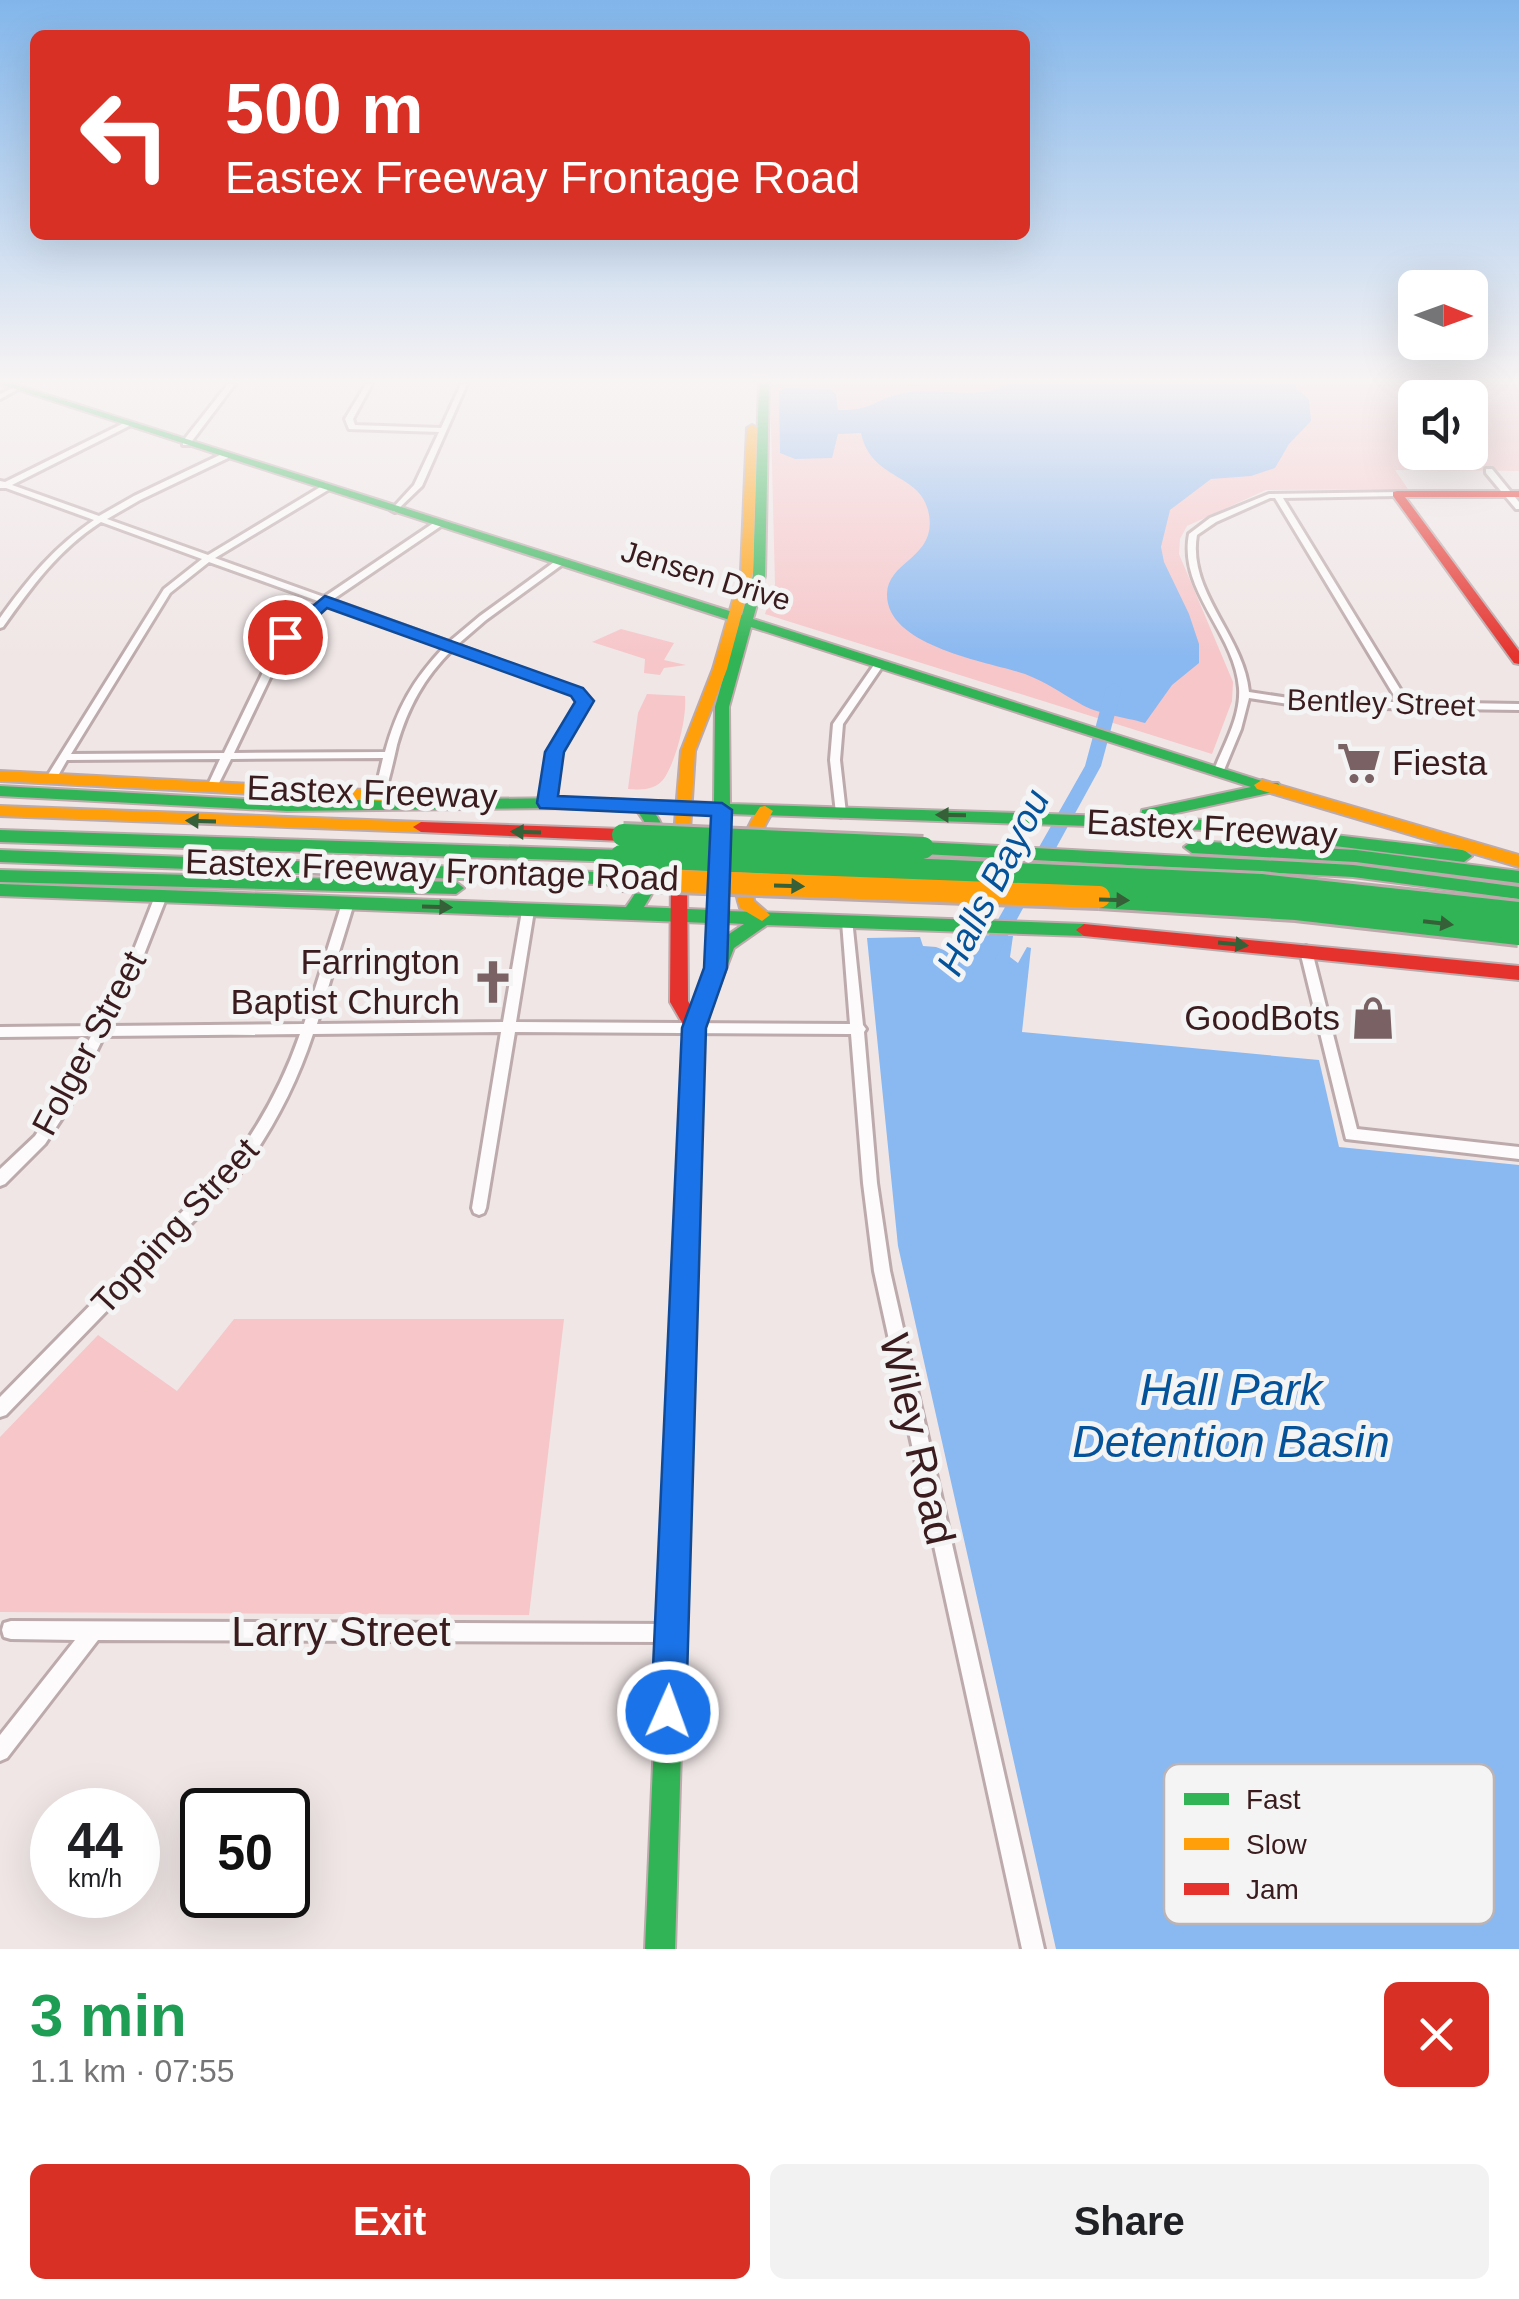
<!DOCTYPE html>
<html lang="en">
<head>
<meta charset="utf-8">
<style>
  :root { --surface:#fff; --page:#f2f2f2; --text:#202124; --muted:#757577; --accent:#d93025 }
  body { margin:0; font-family:Arial,sans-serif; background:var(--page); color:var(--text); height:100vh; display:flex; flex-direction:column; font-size:38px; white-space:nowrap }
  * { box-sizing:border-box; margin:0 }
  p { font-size:32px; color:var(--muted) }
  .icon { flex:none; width:55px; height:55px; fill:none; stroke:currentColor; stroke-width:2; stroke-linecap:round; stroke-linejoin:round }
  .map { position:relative; height:1949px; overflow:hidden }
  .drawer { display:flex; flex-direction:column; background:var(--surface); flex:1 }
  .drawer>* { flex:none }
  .hud { position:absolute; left:30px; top:30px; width:1000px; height:210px; border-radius:15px; box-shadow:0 10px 40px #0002; background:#d93025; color:#fff; overflow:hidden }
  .needle { width:65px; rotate:91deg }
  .buttons { position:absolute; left:1398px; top:270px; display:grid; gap:20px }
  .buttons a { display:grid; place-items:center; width:90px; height:90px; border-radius:15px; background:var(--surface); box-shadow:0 10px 40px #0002; font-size:50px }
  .speed { position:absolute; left:30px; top:1788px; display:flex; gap:20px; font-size:50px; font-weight:700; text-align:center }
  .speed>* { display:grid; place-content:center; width:130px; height:130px; border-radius:50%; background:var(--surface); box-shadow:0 10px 40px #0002; line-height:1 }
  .speed small { font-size:25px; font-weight:400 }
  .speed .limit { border:5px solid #111; border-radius:15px; background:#fff; color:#111 }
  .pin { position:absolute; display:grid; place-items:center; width:85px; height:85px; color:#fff; margin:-42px; border:5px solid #fff; border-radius:50%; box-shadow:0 2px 10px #0007 }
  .me { position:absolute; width:110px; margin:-55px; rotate:2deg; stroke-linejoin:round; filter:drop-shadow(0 0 8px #0008) }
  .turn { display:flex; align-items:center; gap:35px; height:210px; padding:0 30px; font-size:45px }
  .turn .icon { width:130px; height:130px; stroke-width:2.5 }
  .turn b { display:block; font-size:70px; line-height:85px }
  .round { display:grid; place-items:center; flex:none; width:105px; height:105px; border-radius:15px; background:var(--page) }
  .head { display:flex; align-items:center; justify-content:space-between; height:170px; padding:0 30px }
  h1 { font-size:60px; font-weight:800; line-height:75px; color:#1e9e55 }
  .button { display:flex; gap:20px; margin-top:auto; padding:20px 30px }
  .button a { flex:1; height:115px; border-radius:15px; background:var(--accent); color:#fff; font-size:40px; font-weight:800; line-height:115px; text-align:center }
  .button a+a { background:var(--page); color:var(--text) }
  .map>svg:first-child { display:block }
  .green { fill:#f6c6c9; fill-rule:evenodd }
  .water { fill:#8ab8f0 }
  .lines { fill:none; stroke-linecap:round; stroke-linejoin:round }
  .river { fill:#8ab8f0; fill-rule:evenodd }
  .street-casing { stroke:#bdaaac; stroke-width:6 }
  .fast-casing { stroke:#bdaaac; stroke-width:4 }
  .slow-casing { stroke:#bdaaac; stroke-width:4 }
  .jam-casing { stroke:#bdaaac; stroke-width:4 }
  .street { fill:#fdfbfb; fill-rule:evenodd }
  .fast { fill:#30b455; fill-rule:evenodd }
  .slow { fill:#ff9f0a; fill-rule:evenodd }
  .jam { fill:#e5322d; fill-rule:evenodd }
  .fast-bridge-casing { stroke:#bdaaac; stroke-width:28; stroke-linecap:butt }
  .slow-bridge-casing { stroke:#bdaaac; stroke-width:28; stroke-linecap:butt }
  .fast-bridge { stroke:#30b455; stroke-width:22 }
  .slow-bridge { stroke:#ff9f0a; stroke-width:22 }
  .oneway { fill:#366037 }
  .route { fill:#1a73e8; stroke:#114b97; stroke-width:2.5 }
  .labels { text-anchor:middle; stroke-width:10; stroke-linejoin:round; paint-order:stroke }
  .far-street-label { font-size:30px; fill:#3a1b1e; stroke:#f4f4f4 }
  .poi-label { font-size:35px; fill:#3a1b1e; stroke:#f4f4f4; text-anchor:end }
  .street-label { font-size:35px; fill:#3a1b1e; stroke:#f4f4f4 }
  .water-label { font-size:38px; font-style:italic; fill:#04529a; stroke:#f4f4f4 }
  .near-street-label { font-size:42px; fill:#3a1b1e; stroke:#f4f4f4 }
  .near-water-label { font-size:45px; font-style:italic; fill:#04529a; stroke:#f4f4f4 }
  .key { fill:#f4f4f4; stroke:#bcb3b4; stroke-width:2.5 }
  .key-label { font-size:28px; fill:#3a1b1e }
</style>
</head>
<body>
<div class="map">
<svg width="1519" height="1949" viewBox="0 0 1519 1949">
  <rect width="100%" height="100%" fill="#f0e6e6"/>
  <path class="green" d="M770,384h749v87l-124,-1 13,19 -142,1 -79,36 -7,13 -1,15 54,128 -1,19 -20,53 -447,-140 10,-30zM1415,398h55v54h-55z
    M621,629l53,14 -10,17 22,5 -22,3 -4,7 -16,-2 1,-14 -53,-17z
    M647,694l38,2c2,21 -8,62 -20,81 -8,13 -23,13 -37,12l10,-76z
    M234,1319h330l-35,296 -529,-3v-175l98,-102 79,56z"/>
  <path class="water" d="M1005,384h288l16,16 2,21 -22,23 -14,24 -24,8 -40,3 -41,31 -9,37 3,15 25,52 10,30v19l-27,22 -27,38c-20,-6 -49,-9 -66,-20 -18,-10 -33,-21 -54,-29 -35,-12 -139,-27 -138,-80 1,-35 53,-36 41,-84 -9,-37 -57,-30 -67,-77l-23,1 -6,24 -37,1 -15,-6 -1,-62 6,-3 45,1 6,5 2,16c35,1 36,-11 66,-17 31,-7 74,9 101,-9z
    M979,935l34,1 -3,21 8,6 9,-16 4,1 -9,84 297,28 20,87 180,18v784h-463l-158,-703 -31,-308 53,-1 3,9 13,1 28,11z"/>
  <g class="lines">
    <path class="river" d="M1114,683l8,5 -21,78 -108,197h-14l-3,-5 3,-5 106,-187 21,-78z"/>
    <g class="street-casing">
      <path id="street" d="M228,384h7l-46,61h-6v-4z
        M366,384h6l-19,35 2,6 86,3 20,-44h6l-45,102 -27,26 -4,-2 23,-25 25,-53 -90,-3 -4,-10z
        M15,387l5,1 -20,11v-5z
        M126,422l4,2 -1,2 -117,59 87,31 35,-20 88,-42h6v4l-88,42 -33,19 101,36 114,-69h6v4l-113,68 109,39 111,-75h6v4l-109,74 117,42 31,-26 77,-56h6v4l-77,56 -29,25 123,45 10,11 -30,51 -9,54 -4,1 -5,-4 8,-51 30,-51 -6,-7 -122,-44c-28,28 -44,57 -55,95 -4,18 -8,36 -14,54l-4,1 -5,-4 9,-38 -152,1 -14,28 -5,4 -5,-4 13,-28 -153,1 -12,21h-8l-1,-3 118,-189 38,-30 -101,-37c-44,29 -68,63 -98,105l-3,1v-10c28,-39 53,-70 94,-98l-88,-32h-6v-7l5,1zM209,562l109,39 -38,36 -56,116 -153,1 99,-161zM326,604l118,43c-31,33 -47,61 -59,105l-151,1 55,-115z
        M1486,469h6l27,33v7h-3l-30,-36z
        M1400,492v4h-3l-114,2 125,204 111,2v6l-210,-3 -60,-9 -8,31 -17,41 -1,2h-8l-1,-2c10,-25 27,-54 25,-82 -4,-55 -61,-97 -50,-154l21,-16 59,-24zM1270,498h5l123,204 -89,-1 -60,-9c-5,-56 -62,-100 -52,-157l19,-13z
        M879,661l5,3 -41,60 -3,36 6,53 -5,4 -5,-4 -6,-53 3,-36 43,-62z
        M161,892l6,4 -24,61 -34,69 195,-2 38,-121 6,-4 6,4 -37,121 186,-2 19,-111 6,-4 6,4 -18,111 334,2 -8,-102 6,-5 4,2 11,106 3,4 -2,3 13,151 13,88 154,678h-22l-148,-678 -11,-88 -12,-149 -336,-2 -29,176 -2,5 -5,2 -5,-2 -2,-5 29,-176 -188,2c-16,49 -39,93 -69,135l-238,246 -6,2v-20l234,-238c29,-39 50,-79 66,-125l-196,2 -34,70 -25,38 -40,40 -5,2v-17l35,-33 25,-38 31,-62 -91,1v-10l96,-1 35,-69 24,-61z
        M1306,946l6,5 45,178 162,18v12l-173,-20 -46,-188z
        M11,1621l660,3 7,2 2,7 -2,7 -7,2 -573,-2 -91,118 -7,3v-26l75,-95 -64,-1 -7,-2 -2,-7 2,-7z"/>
    </g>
    <g class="fast-casing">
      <path id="fast" d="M0,384h13l729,231 11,-39 6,-192h10l-4,192 -12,43 515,164h10l3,4 -8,5 -119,26 52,2 258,30 8,6 -8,6 -258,-32 -476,-16v34l-8,6 -8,-6v-34l-60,-2c24,32 9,65 -10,95l67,3 2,-36 8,-6 8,6 -2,37 357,13 8,6 -8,6 -317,-11 -33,23 -31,80 -28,921h-30l40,-921 22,-60 3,-45 -710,-27v-12l626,23c22,-30 37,-64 11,-96l-80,-3 -270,3 -287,-15v-10l287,15 281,-3 146,5 1,-96 24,-84zM751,627l500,160 -104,22 -5,1 -1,7 -411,-13 -1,-97zM727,923l17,1 -18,12z
        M0,830l621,20 8,6 -8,6 -621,-20z
        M1192,841l164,9 163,21v12l-163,-21 -164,-9 -8,-6z
        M923,842l430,23 166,22v12l-166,-22 -430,-23 -8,-6z
        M0,850l622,23 8,6 -8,6 -622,-23z
        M0,870l456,12 8,6 -8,6 -456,-12z"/>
    </g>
    <g class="slow-casing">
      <path id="slow" d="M752,425l5,3 -4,144 -26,97 -32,82 -6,96 -8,6 -8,-6 8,-96 32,-82 28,-97 6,-144z
        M0,771l442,23 8,5 -8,5 -442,-23z
        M1262,780l257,75v12l-262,-78 -3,-4z
        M0,806l421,16 8,5 -8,5 -421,-16z
        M765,806l8,5c-18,29 -23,56 -19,90l16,14 -8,6 -22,-13c-12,-34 0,-72 20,-101z"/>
    </g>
    <g class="jam-casing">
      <path id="jam" d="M1397,491h122v6h-114l114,154v13l-5,-1 -121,-167v-4z
        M421,822l202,7 8,6 -8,6 -202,-9 -8,-5z
        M679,867l8,6 1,128 15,27 -3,5h-12l-18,-31 1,-129z
        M1084,924l435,42v14l-435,-44 -8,-6z"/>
    </g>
    <use href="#street" class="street"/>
    <use href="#fast" class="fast"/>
    <use href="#slow" class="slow"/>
    <use href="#jam" class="jam"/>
    <g class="fast-bridge-casing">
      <path id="fast-bridge" d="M623,835l300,13
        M621,856l640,29 258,28
        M1099,897l197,12 223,25"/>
    </g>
    <g class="slow-bridge-casing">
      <path id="slow-bridge" d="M622,879l477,18"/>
    </g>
    <use href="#fast-bridge" class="fast-bridge"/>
    <use href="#slow-bridge" class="slow-bridge"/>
  </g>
  <defs><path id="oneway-solid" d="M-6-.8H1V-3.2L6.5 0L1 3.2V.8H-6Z" transform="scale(2.5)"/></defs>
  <g class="oneway">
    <use href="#oneway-solid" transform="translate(951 815) rotate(-179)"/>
    <use href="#oneway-solid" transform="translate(201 821) rotate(-178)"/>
    <use href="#oneway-solid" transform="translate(526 832) rotate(-178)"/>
    <use href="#oneway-solid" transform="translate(789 886) rotate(2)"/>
    <use href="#oneway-solid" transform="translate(1114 900) rotate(2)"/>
    <use href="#oneway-solid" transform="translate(437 907) rotate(2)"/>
    <use href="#oneway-solid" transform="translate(1438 923) rotate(7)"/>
    <use href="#oneway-solid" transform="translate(1233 944) rotate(6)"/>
  </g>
  <linearGradient id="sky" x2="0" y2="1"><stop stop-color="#82b6eb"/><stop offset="0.58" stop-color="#f8f4f4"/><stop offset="1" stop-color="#f8f4f4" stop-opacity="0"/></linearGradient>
  <rect width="1519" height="657" fill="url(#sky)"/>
  <path class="route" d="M325,596l258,92 11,13 -30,51 -6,44 164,7 10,7 -5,158 -21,60 -20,684 -5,12 -13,5 -12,-5 -5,-12 31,-684 22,-60 7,-152 -171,-8 -3,-5 8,-51 30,-50 -4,-6 -244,-88 -36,33h-12v-7z"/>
  <defs>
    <g id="supermarket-bare" transform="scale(3.45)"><path d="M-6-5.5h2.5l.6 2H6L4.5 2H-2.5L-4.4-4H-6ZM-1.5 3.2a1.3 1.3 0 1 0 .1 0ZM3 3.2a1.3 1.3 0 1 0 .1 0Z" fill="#7a6264" stroke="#f4f4f4" stroke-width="2.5" paint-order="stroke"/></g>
    <g id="church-bare" transform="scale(3.45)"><path d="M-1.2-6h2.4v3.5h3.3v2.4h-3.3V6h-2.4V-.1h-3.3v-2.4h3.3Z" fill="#7a6264" stroke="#f4f4f4" stroke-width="2.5" paint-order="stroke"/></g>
    <g id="shop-bare" transform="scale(3.45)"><path d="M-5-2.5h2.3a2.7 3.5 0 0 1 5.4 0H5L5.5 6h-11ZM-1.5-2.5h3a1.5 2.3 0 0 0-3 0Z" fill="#7a6264" stroke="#f4f4f4" stroke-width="2.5" paint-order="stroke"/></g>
  </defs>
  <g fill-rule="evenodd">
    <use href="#supermarket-bare" x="1359" y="763"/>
    <use href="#church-bare" x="493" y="982"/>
    <use href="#shop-bare" x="1373" y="1018"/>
  </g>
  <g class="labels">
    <g class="far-street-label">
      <text transform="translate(706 576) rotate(17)" y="10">Jensen Drive</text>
      <text transform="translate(1381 703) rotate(2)" y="10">Bentley Street</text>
    </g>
    <g class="poi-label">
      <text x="1392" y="775" text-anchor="start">Fiesta</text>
      <text x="460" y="974">Farrington<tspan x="460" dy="40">Baptist Church</tspan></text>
      <text x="1340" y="1030">GoodBots</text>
    </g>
    <g class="street-label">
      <text transform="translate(372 792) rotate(2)" y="12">Eastex Freeway</text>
      <text transform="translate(1212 828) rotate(3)" y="12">Eastex Freeway</text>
      <text transform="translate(432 870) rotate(2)" y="12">Eastex Freeway Frontage Road</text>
      <text transform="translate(89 1043) rotate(-62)" y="12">Folger Street</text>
      <text transform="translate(175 1226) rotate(-47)" y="12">Topping Street</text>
    </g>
    <g class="water-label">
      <text transform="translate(993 882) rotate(-63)" y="13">Halls Bayou</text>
    </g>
    <g class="near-street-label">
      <text transform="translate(918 1439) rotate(77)" y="15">Wiley Road</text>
      <text x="341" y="1646">Larry Street</text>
    </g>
    <g class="near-water-label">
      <text x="1231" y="1405">Hall Park<tspan x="1231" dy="52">Detention Basin</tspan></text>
    </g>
  </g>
  <rect x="1164" y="1764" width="330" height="160" rx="15" class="key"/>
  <rect x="1184" y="1793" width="45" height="12" fill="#30b455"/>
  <rect x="1184" y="1838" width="45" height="12" fill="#ff9f0a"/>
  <rect x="1184" y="1883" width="45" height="12" fill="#e5322d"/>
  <g class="key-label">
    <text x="1246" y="1809">Fast</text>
    <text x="1246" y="1854">Slow</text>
    <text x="1246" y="1899">Jam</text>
  </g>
</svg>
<div class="buttons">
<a><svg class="needle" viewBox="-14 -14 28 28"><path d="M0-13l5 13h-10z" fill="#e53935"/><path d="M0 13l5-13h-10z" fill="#757577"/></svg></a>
<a><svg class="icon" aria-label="sound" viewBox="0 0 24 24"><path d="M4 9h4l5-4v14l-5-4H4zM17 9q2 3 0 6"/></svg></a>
</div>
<div class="speed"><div>44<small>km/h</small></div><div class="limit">50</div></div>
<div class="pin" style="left:285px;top:637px;background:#d93025"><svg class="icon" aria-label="arrive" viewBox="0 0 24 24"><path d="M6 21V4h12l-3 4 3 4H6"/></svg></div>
<svg class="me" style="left:668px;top:1712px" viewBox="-20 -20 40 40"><circle r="17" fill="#1a73e8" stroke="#fff" stroke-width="3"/><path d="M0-11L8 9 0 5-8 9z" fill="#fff"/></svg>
<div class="hud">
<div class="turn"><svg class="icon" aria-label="left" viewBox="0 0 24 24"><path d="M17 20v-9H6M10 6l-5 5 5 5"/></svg><div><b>500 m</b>Eastex Freeway Frontage Road</div></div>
</div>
</div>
<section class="drawer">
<div class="head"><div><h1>3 min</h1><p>1.1 km · 07:55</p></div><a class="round" style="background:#d93025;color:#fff"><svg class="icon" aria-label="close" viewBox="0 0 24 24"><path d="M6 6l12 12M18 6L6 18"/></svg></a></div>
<div class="button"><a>Exit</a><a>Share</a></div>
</section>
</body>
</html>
